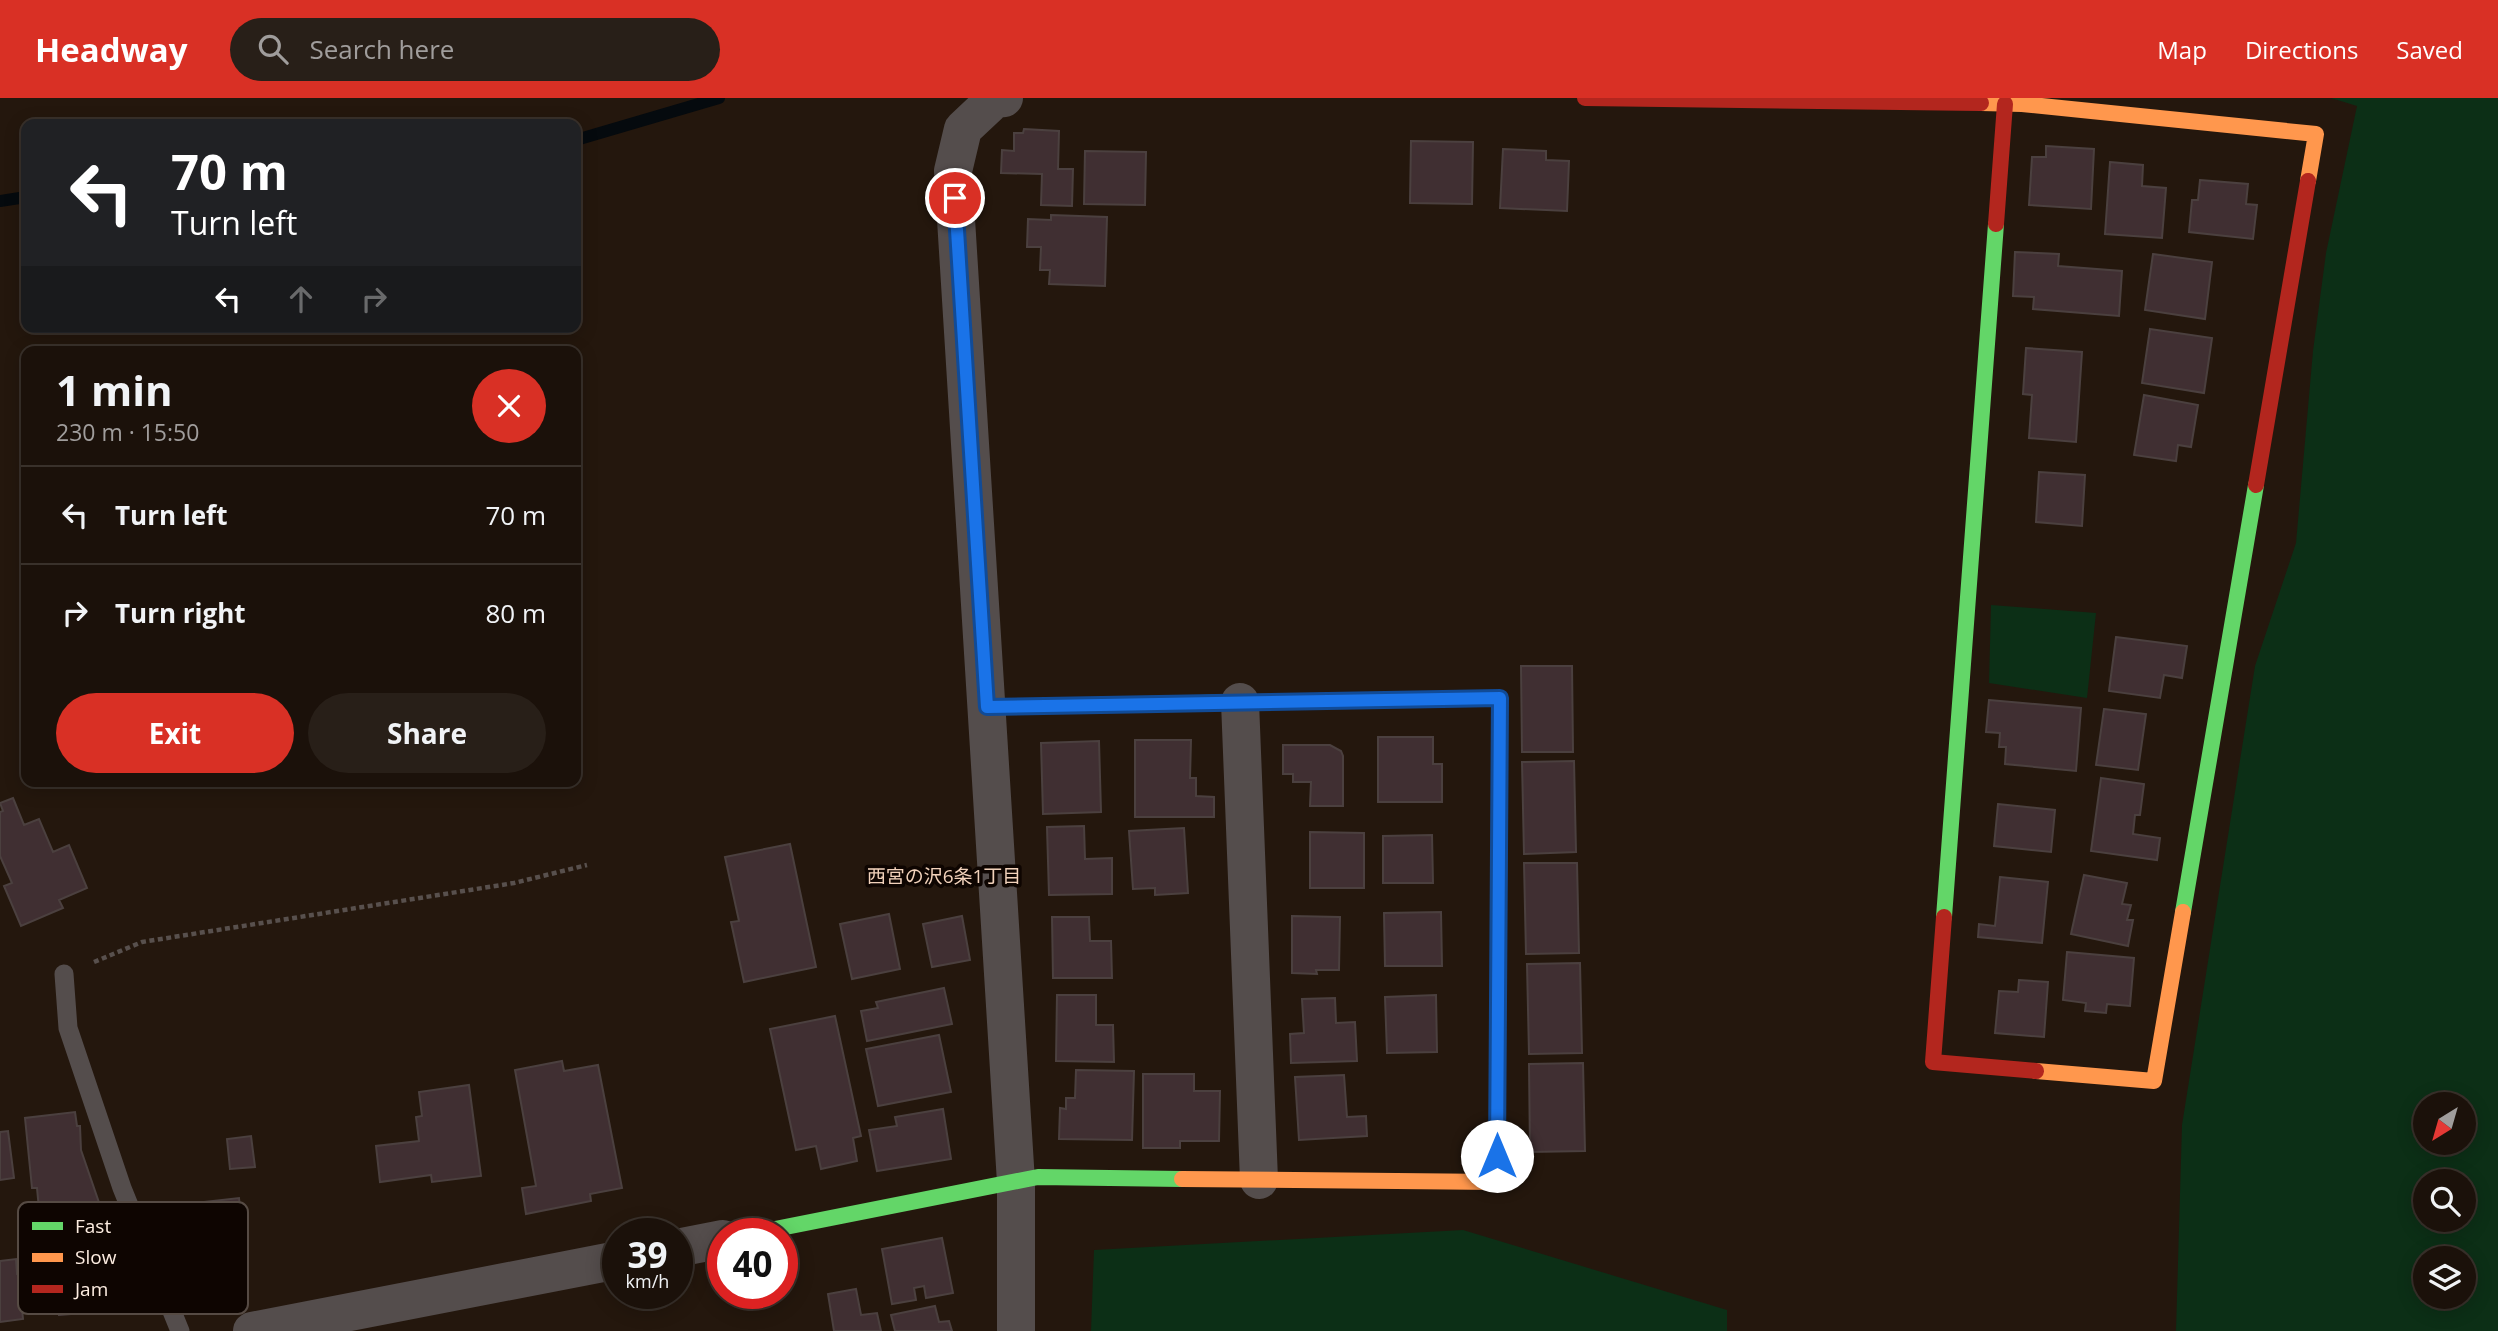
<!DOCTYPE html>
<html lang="en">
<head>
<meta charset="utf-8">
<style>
  :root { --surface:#1b110a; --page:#281f18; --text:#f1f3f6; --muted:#a09d9c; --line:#39312b; --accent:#d93025 }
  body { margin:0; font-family:"Open Sans","Noto Sans JP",sans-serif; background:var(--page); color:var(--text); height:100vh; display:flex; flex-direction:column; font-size:26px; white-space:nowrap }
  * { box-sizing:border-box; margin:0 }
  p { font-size:23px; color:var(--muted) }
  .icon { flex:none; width:38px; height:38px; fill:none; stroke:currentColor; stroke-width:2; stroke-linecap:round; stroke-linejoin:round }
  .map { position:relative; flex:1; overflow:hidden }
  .details { position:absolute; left:21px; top:248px; width:560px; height:441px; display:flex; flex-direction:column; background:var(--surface); border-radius:14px; box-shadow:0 4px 18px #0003,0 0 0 2px var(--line) }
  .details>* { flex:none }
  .banner { position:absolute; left:21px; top:21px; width:560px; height:214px; border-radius:14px; box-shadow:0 4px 18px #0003,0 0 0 2px var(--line); background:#202124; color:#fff; overflow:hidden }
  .needle { width:46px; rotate:217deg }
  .buttons { position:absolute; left:2413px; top:994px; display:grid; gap:14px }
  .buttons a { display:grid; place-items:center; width:63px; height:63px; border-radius:50%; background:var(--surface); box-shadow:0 4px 18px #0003,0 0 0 2px var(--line); font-size:35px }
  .speed { position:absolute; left:602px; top:1120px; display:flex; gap:14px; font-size:35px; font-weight:700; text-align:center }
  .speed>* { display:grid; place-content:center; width:91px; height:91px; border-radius:50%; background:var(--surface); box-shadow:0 4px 18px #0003,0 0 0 2px var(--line); line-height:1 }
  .speed small { font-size:18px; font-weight:400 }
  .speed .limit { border:10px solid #d22; background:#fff; color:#111 }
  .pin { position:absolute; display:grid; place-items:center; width:60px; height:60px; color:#fff; margin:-30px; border:4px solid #fff; border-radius:50%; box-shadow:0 2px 7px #0007 }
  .me { position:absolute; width:77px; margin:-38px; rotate:0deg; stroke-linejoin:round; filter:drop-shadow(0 0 5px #0008) }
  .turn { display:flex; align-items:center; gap:24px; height:147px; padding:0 35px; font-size:32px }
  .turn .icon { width:91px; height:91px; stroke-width:2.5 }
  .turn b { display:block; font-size:49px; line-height:60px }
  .lanes { display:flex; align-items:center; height:66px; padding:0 35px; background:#0003; justify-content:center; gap:35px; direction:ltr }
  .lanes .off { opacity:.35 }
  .round { display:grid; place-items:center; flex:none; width:74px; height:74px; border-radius:37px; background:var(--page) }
  .summary { display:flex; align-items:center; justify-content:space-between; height:119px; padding:0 35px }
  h1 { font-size:42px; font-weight:700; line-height:52px }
  .primary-button { display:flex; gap:14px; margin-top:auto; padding:14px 35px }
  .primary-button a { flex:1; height:80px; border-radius:42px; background:var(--accent); color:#fff; font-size:28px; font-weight:700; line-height:80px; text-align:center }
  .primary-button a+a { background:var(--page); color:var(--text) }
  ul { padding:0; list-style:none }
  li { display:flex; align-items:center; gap:21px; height:98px; padding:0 35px; border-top:2px solid var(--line) }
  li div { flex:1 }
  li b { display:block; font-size:26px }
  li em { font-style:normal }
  header { display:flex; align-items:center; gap:42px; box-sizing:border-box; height:98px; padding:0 35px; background:var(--accent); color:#fff }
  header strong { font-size:33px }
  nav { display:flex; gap:38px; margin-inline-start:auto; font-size:24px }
  .search { width:490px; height:63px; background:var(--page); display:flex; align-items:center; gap:18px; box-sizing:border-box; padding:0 24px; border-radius:38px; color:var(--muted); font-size:26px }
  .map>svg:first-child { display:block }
  .green { fill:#0c2f16; fill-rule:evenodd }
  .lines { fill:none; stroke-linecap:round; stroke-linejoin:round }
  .stream { stroke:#050a0e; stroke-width:12 }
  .building { fill:#402f32; stroke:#4b403f; stroke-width:2 }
  .path { stroke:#58504d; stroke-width:4.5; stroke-dasharray:5 3.5; stroke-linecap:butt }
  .lane { stroke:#544d4c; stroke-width:19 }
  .street { stroke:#544d4c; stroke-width:38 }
  .fast { stroke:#63d668; stroke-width:16 }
  .slow { stroke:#ff974d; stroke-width:16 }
  .jam { stroke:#b3261e; stroke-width:16 }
  .route-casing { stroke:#114b97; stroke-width:18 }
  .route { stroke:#1a73e8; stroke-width:12 }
  .labels { text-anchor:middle; stroke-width:7; stroke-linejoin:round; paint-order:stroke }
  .neighbourhood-label { font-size:19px; fill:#f2d2bb; stroke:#0e0501 }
  .key { fill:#0e0501; stroke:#564b44; stroke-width:2 }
  .key-label { font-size:19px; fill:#fdede1 }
</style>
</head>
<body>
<header>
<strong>Headway</strong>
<div class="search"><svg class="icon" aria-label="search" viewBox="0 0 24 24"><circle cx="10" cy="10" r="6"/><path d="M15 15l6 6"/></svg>Search here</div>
<nav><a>Map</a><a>Directions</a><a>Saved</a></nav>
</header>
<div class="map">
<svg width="2498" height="1233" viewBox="0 0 2498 1233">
  <rect width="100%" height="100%" fill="#24170d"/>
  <path class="green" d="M2331,0h167v1233h-322l6,-206 73,-459 41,-123 17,-192 13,-98 31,-147zM2426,1006h38v39h-38zM2426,1083h38v39h-38zM2426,1160h38v39h-38z
    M1991,507l105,8 -9,85 -98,-15z
    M1463,1132l264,80v21h-636l3,-81z"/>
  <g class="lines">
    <path class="stream" d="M576,42l143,-42
      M0,103l26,-4"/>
  </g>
  <path class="building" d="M1024,31l35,2 -1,38h15l-1,37 -31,-1 1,-31 -41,-1 1,-23 12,1v-18h9z
    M1411,43l62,1 -1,62 -62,-1z
    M2046,48l48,3 -3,60 -62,-4 3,-48h14z
    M1503,51l43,2v9l23,1 -2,50 -67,-3z
    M1085,53l61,1 -1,53 -61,-1z
    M2110,64l33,3 -1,21 24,2 -4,50 -57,-4z
    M2200,82l48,4 -2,20 11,1 -4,34 -64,-7 3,-32h6z
    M1051,117l56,2 -2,69 -56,-2 1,-14h-10l1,-23h-14l1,-28 23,1z
    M2015,154l44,2 -1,12 64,5 -3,45 -86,-7 1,-12 -21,-1z
    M2153,156l59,8 -7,57 -60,-9z
    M2150,231l62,9 -8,55 -62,-10z
    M2026,250l56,4 -6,90 -47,-4 3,-43 -9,-1z
    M2144,297l54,10 -7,42 -13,-2 -2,16 -42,-6z
    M2039,374l46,3 -3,51 -46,-4z
    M2116,539l71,9 -5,32 -18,-3 -4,23 -51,-7z
    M1521,568h51l1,86h-51z
    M1989,602l92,8 -5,63 -71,-7 1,-17h-7l1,-14 -14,-1z
    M2104,611l42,5 -8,56 -42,-5z
    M1378,639h55v27h9v38h-64z
    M1135,642h56l-1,38h6v18l18,1v20h-79z
    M1099,643l2,71 -58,2 -2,-71z
    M1283,647h47l11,6 2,5v50h-33l1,-24h-18v-8h-10z
    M1574,663l2,91 -52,2 -2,-92z
    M2101,680l43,6 -4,31h-5l-2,19 27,4 -3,22 -66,-9z
    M13,700l11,27 15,-6 14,33 16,-7 18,43 -28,12 4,8 -42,18 -17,-40 8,-3 -12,-27v-44l3,-1 -3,-8z
    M1998,706l57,6 -4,42 -57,-6z
    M1084,728l1,33 27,-1v36l-63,1 -2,-68z
    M1184,730l4,65 -33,2v-7l-22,1 -4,-58z
    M1310,734l54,1v55h-54z
    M1432,737l1,48h-50v-47z
    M790,746l26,123 -72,15 -13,-60 8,-1 -14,-64z
    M1524,765h53l2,90 -53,1z
    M2084,777l43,8 -5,21 9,1 -4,15h6l-5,26 -57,-12z
    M2000,779l48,5 -6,61 -64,-6 1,-13 16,2z
    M1441,814l1,54h-57l-1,-53z
    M889,816l11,55 -48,10 -12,-55z
    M962,818l8,44 -38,7 -9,-43z
    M1292,818l48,1 -1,53h-23l1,4 -25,-1z
    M1052,819h37l1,24h21l1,37h-59z
    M2067,854l67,6 -4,48 -23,-2 -1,9 -21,-2 1,-8 -23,-3z
    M1580,865l2,90 -53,1 -2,-90z
    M2019,882l29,2 -4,55 -49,-4 4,-42 19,1z
    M944,890l8,36 -85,17 -6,-30 17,-3 -2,-6z
    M1057,897h39v30h17l1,37 -58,-1z
    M1436,897l1,57 -50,1 -2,-56z
    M1335,900l1,25 19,-1 2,39 -66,2 -1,-29 14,-1 -2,-34z
    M835,918l26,120 -8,2 4,23 -36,8 -5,-23 -20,4 -26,-121z
    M939,937l12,57 -73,14 -12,-57z
    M562,963l2,10 34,-6 24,123 -32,6 1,7 -65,13 -4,-26 14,-2 -21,-116z
    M1583,965l2,88 -55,1 -1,-88z
    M1076,972l58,1 -2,69 -73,-1 1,-31 6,1v-11h9z
    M1143,976h51v17h26l-1,50h-39v7h-37z
    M1344,977l3,42 19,-1 1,20 -68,4 -4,-63z
    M469,987l12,91 -49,6 -1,-7 -51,7 -4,-36 43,-5 -3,-24 6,-1 -3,-24z
    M943,1011l8,50 -74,12 -8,-41 28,-4 -2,-9z
    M75,1014l2,14h3l1,24 36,105 6,55 -64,5 -3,-29 -36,3 3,30 -23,3v-61l16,-2 1,15 38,-4 -2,-17h-6l-3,-33h-4l-3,-32h-5l-7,-70z
    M8,1033l6,47 -14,2v-48z
    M251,1038l4,31 -25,2 -3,-30z
    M239,1100l6,52 -69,9 -3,-25 -7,1 -1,-17 5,-1 -1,-11z
    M942,1140l11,55 -27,5 -2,-12 -10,2 2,12 -24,4 -10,-55z
    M856,1191l5,26 16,-2 4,18h-47l-6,-37z
    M935,1208l4,16 10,-1 3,10h-57l-4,-16z"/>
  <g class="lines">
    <path class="path" d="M94,864l48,-20 372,-59 73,-18"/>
    <path class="lane" d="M64,876l4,54 54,160 58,143"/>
    <path class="street" d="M1004,0l-9,1 -32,30 -10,42 63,1011v149
      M1240,604l19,478
      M677,1150l46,-9
      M252,1233l366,-71"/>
    <path class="fast" d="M987,609l267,-5
      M2183,814l73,-427
      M1944,819l52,-693
      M750,1136l288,-57 144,2"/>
    <path class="slow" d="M1981,5l41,1 294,30 -8,47
      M1254,604l246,-4 -1,196
      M2036,973l118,10 29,-169
      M1182,1081l315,3v-22"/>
    <path class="jam" d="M1585,0l396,5
      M1996,126l9,-120
      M2256,387l52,-304
      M1944,819l-11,145 103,9
      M1497,1062l2,-266"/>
  </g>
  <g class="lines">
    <g class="route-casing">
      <path id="route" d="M955,100l32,509 513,-9 -3,458"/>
    </g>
    <use href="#route" class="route"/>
  </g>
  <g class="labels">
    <g class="neighbourhood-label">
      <text x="944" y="785">西宮の沢6条1丁目</text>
    </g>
  </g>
  <rect x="18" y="1104" width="230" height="112" rx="10" class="key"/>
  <rect x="32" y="1124" width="31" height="8" fill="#63d668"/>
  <rect x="32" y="1155" width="31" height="9" fill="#ff974d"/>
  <rect x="32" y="1187" width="31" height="8" fill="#b3261e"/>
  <g class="key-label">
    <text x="75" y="1135">Fast</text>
    <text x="75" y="1166">Slow</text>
    <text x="75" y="1198">Jam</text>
  </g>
</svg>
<div class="buttons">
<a><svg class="needle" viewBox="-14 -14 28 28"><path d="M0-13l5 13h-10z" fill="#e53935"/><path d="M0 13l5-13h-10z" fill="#a09d9c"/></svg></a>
<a><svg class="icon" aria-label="search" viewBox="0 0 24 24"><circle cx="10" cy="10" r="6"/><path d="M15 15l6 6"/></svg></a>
<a><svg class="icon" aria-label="layers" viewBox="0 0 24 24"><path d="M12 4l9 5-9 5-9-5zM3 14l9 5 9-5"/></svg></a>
</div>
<div class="speed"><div>39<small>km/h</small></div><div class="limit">40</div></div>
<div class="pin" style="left:955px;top:100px;background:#d93025"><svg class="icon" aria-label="arrive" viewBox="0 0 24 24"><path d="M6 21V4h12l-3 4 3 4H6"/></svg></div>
<svg class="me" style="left:1497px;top:1058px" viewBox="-20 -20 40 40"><circle r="19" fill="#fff"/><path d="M0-13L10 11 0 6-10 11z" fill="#1a73e8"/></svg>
<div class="banner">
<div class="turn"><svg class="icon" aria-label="left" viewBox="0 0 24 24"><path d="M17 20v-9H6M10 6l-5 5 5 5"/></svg><div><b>70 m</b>Turn left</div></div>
<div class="lanes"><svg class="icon" aria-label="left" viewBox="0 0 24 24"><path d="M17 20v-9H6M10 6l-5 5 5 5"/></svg><svg class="icon off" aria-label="ahead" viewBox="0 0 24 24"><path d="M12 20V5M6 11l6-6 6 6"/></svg><svg class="icon off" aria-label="right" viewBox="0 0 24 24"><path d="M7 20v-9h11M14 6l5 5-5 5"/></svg></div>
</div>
<section class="details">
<div class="summary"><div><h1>1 min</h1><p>230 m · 15:50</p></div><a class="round" style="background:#d93025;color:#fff"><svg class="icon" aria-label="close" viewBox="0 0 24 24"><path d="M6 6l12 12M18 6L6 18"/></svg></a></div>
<ul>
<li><svg class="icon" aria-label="left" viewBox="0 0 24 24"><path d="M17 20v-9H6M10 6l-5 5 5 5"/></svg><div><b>Turn left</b></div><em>70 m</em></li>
<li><svg class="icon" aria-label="right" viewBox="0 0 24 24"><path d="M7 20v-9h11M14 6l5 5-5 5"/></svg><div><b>Turn right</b></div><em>80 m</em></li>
</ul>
<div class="primary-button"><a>Exit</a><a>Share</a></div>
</section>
</div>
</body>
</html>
